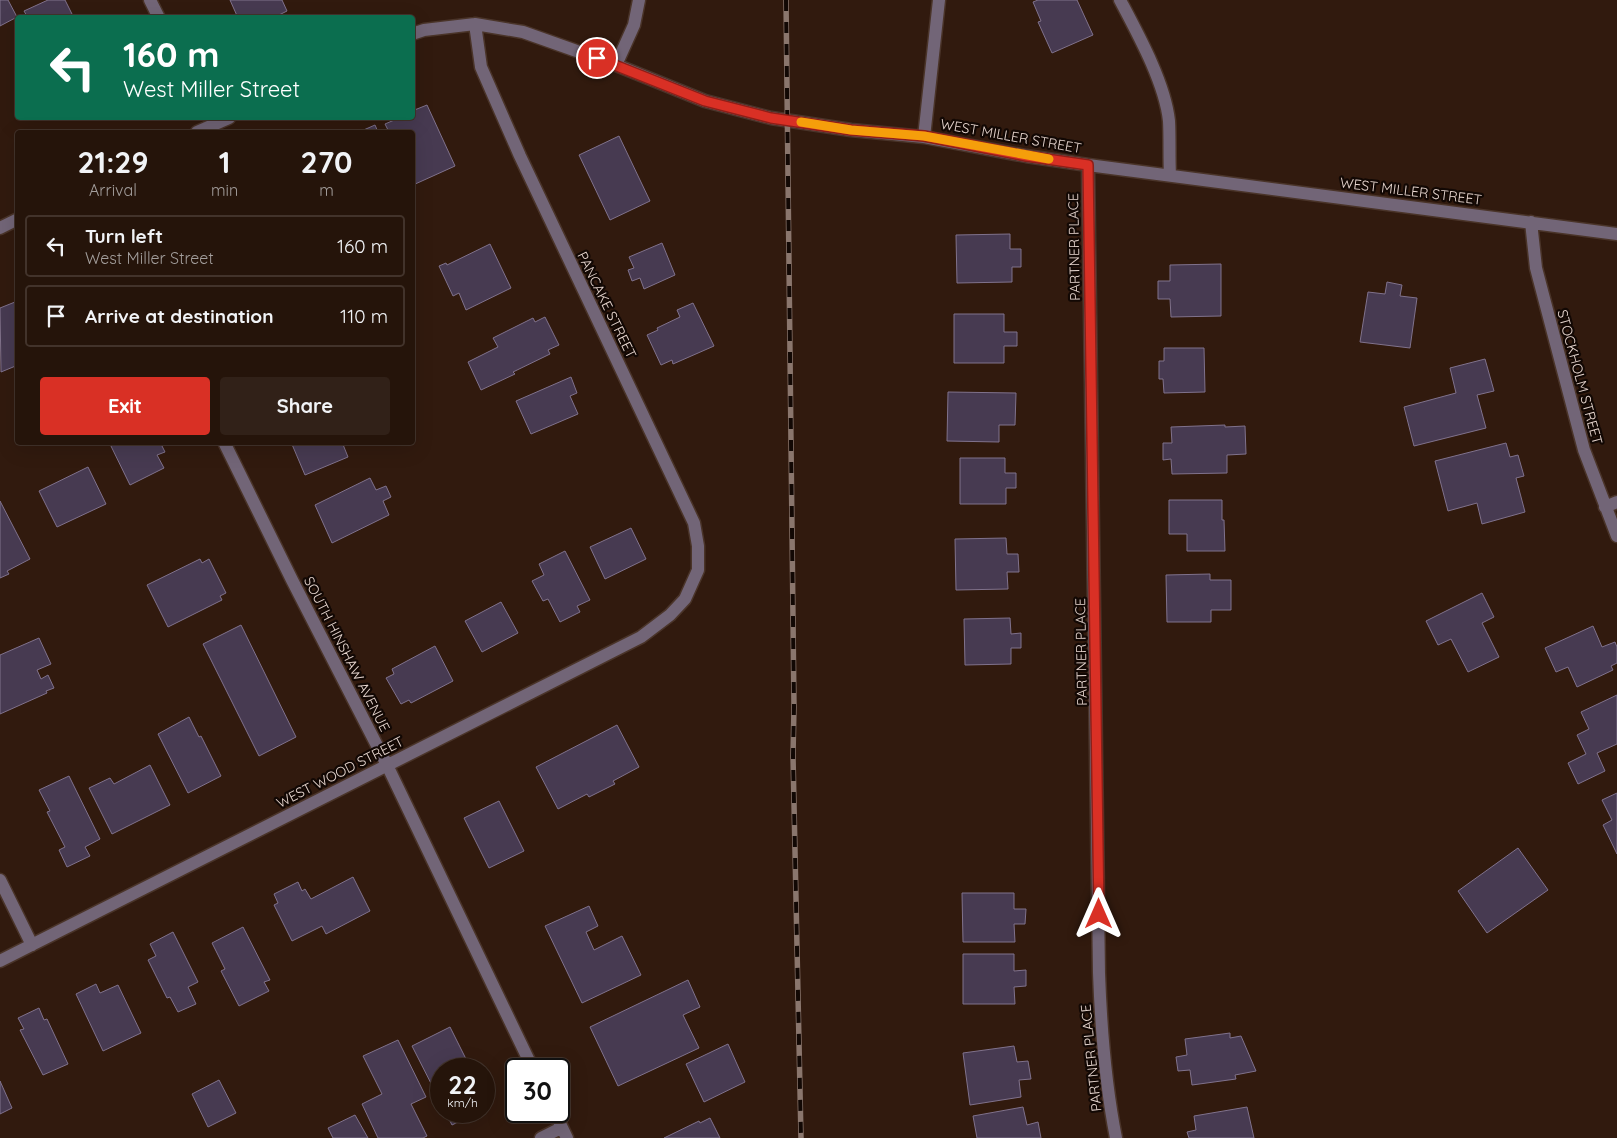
<!DOCTYPE html>
<html lang="en">
<head>
<meta charset="utf-8">
<style>
  :root { --surface:#25140a; --page:#312118; --text:#f1f3f6; --muted:#a39e9c; --line:#42332b; --accent:#d93025 }
  body { margin:0; font-family:Quicksand,sans-serif; background:var(--page); color:var(--text); height:100vh; display:flex; flex-direction:column; font-size:19px; white-space:nowrap }
  * { box-sizing:border-box; margin:0 }
  p { font-size:16px; color:var(--muted) }
  .icon { flex:none; width:28px; height:28px; fill:none; stroke:currentColor; stroke-width:2; stroke-linecap:round; stroke-linejoin:round }
  .map { position:relative; flex:1; overflow:hidden }
  .panel { position:absolute; left:15px; top:130px; width:400px; height:315px; display:flex; flex-direction:column; background:var(--surface); border-radius:5px; box-shadow:0 5px 20px #0002,0 0 0 1px var(--line) }
  .panel>* { flex:none }
  .hud { position:absolute; left:15px; top:15px; width:400px; height:105px; border-radius:5px; box-shadow:0 5px 20px #0002,0 0 0 1px var(--line); background:#0b6e4f; color:#fff; overflow:hidden }
  .speed { position:absolute; left:430px; top:1058px; display:flex; gap:10px; font-size:25px; font-weight:700; text-align:center }
  .speed>* { display:grid; place-content:center; width:65px; height:65px; border-radius:50%; background:var(--surface); box-shadow:0 5px 20px #0002,0 0 0 1px var(--line); line-height:1 }
  .speed small { font-size:12px; font-weight:400 }
  .speed .limit { border:2px solid #111; border-radius:8px; background:#fff; color:#111 }
  .pin { position:absolute; display:grid; place-items:center; width:42px; height:42px; color:#fff; margin:-21px; border:2px solid #fff; border-radius:50%; box-shadow:0 1px 5px #0007 }
  .me { position:absolute; width:55px; margin:-28px; rotate:0deg; stroke-linejoin:round; filter:drop-shadow(0 0 4px #0008) }
  .turn { display:flex; align-items:center; gap:18px; height:105px; padding:0 25px; font-size:22px }
  .turn .icon { width:65px; height:65px; stroke-width:2.5 }
  .turn b { display:block; font-size:35px; line-height:42px }
  .eta { display:flex; justify-content:space-evenly; align-items:center; height:85px; text-align:center }
  .eta b { font-size:30px; font-weight:700; line-height:35px }
  .primary-button { display:flex; gap:10px; margin-top:auto; padding:10px 25px }
  .primary-button a { flex:1; height:58px; border-radius:5px; background:var(--accent); color:#fff; font-size:20px; font-weight:700; line-height:58px; text-align:center }
  .primary-button a+a { background:var(--page); color:var(--text) }
  ul { padding:0; list-style:none }
  li { display:flex; align-items:center; gap:15px; height:62px; margin:0 10px 8px; padding:0 15px; border:2px solid var(--line); border-radius:5px }
  li div { flex:1 }
  li b { display:block; font-size:19px }
  li em { font-style:normal }
  .map>svg:first-child { display:block }
  .building { fill:#473a51; stroke:#80728c }
  .lines { fill:none; stroke-linecap:round; stroke-linejoin:round }
  .minor-casing { stroke:#4a3429; stroke-width:15 }
  .minor { stroke:#726577; stroke-width:12 }
  .rail-casing { stroke:#8a766d; stroke-width:5.5 }
  .rail { stroke:#120804; stroke-width:4; stroke-dasharray:11; stroke-linecap:butt }
  .route-casing { stroke:#8d1f18; stroke-width:12 }
  .route { stroke:#d93025; stroke-width:9 }
  .slow { stroke:#f59e0b; stroke-width:9 }
  .labels { text-anchor:middle; stroke-width:4.5; stroke-linejoin:round; paint-order:stroke }
  .street-label { font-size:14px; fill:#e7d6cf; stroke:#120804 }
</style>
</head>
<body>
<div class="map">
<svg width="1617" height="1138" viewBox="0 0 1617 1138">
  <rect width="100%" height="100%" fill="#311a0e"/>
  <path class="building" d="M0,0h8l9,17 -17,9z
    M48,0h17l9,18h-46l-4,-7z
    M230,0h52l5,11 -14,7h-35z
    M1038,0h39l16,35 -41,18 -14,-31 3,-1 -8,-19z
    M427,105l28,61 -42,19 -1,-53h-23l-4,-8 14,-6h13v-7z
    M375,125l3,7h-19z
    M619,136l31,65 -40,19 -31,-65z
    M1010,234v15h11v18h-9v15l-55,1 -1,-48z
    M662,243l13,32 -31,14 -4,-11 -8,3 -4,-11 6,-2 -5,-11z
    M490,244l21,44 -45,22 -7,-17 -6,3 -14,-30 7,-3 1,2z
    M1221,264v52l-50,1 -1,-18h-12v-18h12v-16z
    M1387,282l15,3 -2,11 17,2 -7,50 -50,-6 8,-50 17,2z
    M15,302l3,5v58l-17,7 -1,-64z
    M693,303l21,43 -41,18 -1,-4 -11,5 -14,-30 11,-5 -1,-2 23,-11 -3,-7z
    M954,314h50v18h13v14h-13v17h-50z
    M545,317l14,28 -11,5 2,4 -37,18 2,2 -34,16 -13,-28 30,-15 -5,-9 40,-20 2,4z
    M1164,348h40l1,44 -41,1 -1,-14h-4v-18h5z
    M1485,359l9,32 -17,4 9,33 -72,18 -10,-39 52,-14 -6,-25z
    M571,377l6,16 -7,3 8,18 -47,20 -15,-33z
    M948,392l68,1 -1,32h-16v17l-52,-1z
    M1225,425v2l20,-1 1,28 -19,1v18l-55,1 -1,-15 -8,1v-17h9l-1,-16z
    M109,442h51l5,10 -8,3 7,13 -34,17z
    M291,442h51l6,15 -43,18z
    M1506,443l4,14 8,-2 6,21 -8,2 9,34 -43,12 -5,-21 -29,8 -13,-50z
    M960,458h45v15h11v15h-10v16h-46z
    M88,467l18,37 -49,23 -18,-36z
    M370,478l6,12 10,-4 5,11 -8,4 6,14 -57,28 -17,-38z
    M1169,500h53v20h2l1,31h-38v-17h-18z
    M0,501l30,58 -23,12 2,3 -9,4z
    M631,528l15,31 -41,20 -15,-32z
    M1006,538l1,16h11l1,18h-12l1,17 -52,1 -1,-51z
    M565,551l25,49 -13,6 3,6 -20,10 -12,-23 -5,2 -11,-20 12,-6 -5,-11z
    M200,559l2,4 7,-4 17,34 -6,3 2,4 -54,27 -21,-42z
    M1210,574v6h21v30h-20v12h-44l-1,-47z
    M1482,593l12,24 -12,6 17,34 -31,15 -17,-33 -13,6 -12,-24z
    M501,602l17,31 -36,19 -17,-31z
    M1010,618l1,16 10,-1v15h-10v16l-46,1 -1,-46z
    M241,625l55,112 -37,19 -56,-112z
    M1593,626l9,21 13,-5 2,5v16l-6,3 2,4 -36,17 -9,-20 -12,5 -11,-24z
    M39,638l12,26 -14,6 4,9 7,-4 6,13 -8,3 1,2 -47,21v-59z
    M435,646l18,35 -42,22 -2,-3 -8,4 -15,-26 8,-4 -2,-5z
    M1617,695v49l-20,9 8,18 -27,13 -10,-21 18,-9 -9,-19 12,-6 -8,-17z
    M189,717l10,20 2,-1 20,40 -33,17 -30,-59z
    M617,725l22,42 -26,14 2,3 -26,13 -2,-3 -29,15 -22,-42z
    M150,765l20,40 -58,29 -23,-46 21,-10 4,6z
    M69,776l31,63 -15,8 5,9 -23,11 -8,-17 6,-3 -18,-35 3,-1 -11,-21z
    M1617,793v61l-14,-29 9,-5 -10,-20z
    M499,801l25,50 -35,17 -25,-50z
    M1518,848l30,42 -61,43 -29,-42z
    M353,877l17,34 -44,23 -4,-8 -30,15 -18,-36 4,-2 -4,-9 24,-12 4,9 3,-2 6,10z
    M962,893h52v16h12l-1,15h-11l1,18h-52z
    M589,906l9,20 -12,6 8,18 28,-14 19,39 -59,28 -37,-77z
    M243,927l27,53 -6,2 5,9 -30,15 -18,-35 4,-2 -13,-26z
    M173,932l25,50 -10,5 8,17 -18,8 -8,-15 -3,1 -19,-38 8,-4 -6,-12z
    M963,954h51v17l12,-1v16l-12,1 1,17h-52z
    M688,980l12,27 -17,8 16,33 -81,38 -28,-59z
    M96,984l4,9 18,-8 23,48 -38,18 -27,-57z
    M39,1008l5,12 3,-1 21,45 -25,11 -23,-45 4,-1 -6,-11z
    M450,1027l21,42h-30v34l-29,-57z
    M1230,1033v5l11,-2 15,35 -21,4 1,4 -44,6 -2,-15 -12,1 -2,-14 11,-2 -2,-16z
    M398,1040l28,57 -15,7 16,32 -4,2h-45l-16,-34 20,-10 -19,-38z
    M728,1044l17,38 -41,20 -18,-38z
    M1014,1046l3,16 11,-1 3,18 -12,1 2,17 -51,8 -7,-52z
    M219,1080l17,33 -28,14 -16,-33z
    M0,1081l12,27 -12,6z
    M1023,1107l4,18 11,-3 3,16h-64l-4,-22z
    M1247,1107l7,31h-65l-2,-6 9,-2 -2,-14z
    M445,1111h35l-28,14z
    M355,1115l13,23h-35l-5,-10z
    M710,1118l10,20h-56l35,-17 1,2z"/>
  <g class="lines">
    <g class="minor-casing">
      <path id="minor" d="M150,0l9,18
        M1120,0c18,34 45,83 49,121 1,18 0,36 1,54
        M412,34l12,-4 51,-6 48,8 93,33 89,36 66,17 80,12 73,7 102,19 62,9 529,69
        M616,65l18,-40 5,-25
        M197,132l32,-14
        M924,137l15,-137
        M1088,165l11,808c2,56 6,110 17,165
        M1531,222l5,46 48,182 33,86
        M0,228l18,-9
        M224,442l68,138 95,185 146,304
        M1605,507l12,-5
        M0,880l32,65
        M0,961l641,-324 29,-22 15,-16 13,-29v-24l-4,-23 -174,-367 -39,-89 -6,-43
        M554,1111l13,27
        M541,1138l20,-10"/>
    </g>
    <use href="#minor" class="minor"/>
    <g class="rail-casing">
      <path id="rail" d="M786,0l8,707 -1,49 8,382"/>
    </g>
    <use href="#rail" class="rail"/>
  </g>
  <g class="lines">
    <g class="route-casing">
      <path id="route" d="M597,58l108,43 66,17 80,12 73,6 102,20 62,9 11,749"/>
    </g>
    <use href="#route" class="route"/>
    <path class="slow" d="M801,122l50,8 73,6 125,23"/>
  </g>
  <g class="labels">
    <g class="street-label">
      <text transform="translate(1011 136) rotate(10)" y="5">WEST MILLER STREET</text>
      <text transform="translate(1411 191) rotate(7)" y="5">WEST MILLER STREET</text>
      <text transform="translate(1074 247) rotate(-91)" y="5">PARTNER PLACE</text>
      <text transform="translate(607 305) rotate(64)" y="5">PANCAKE STREET</text>
      <text transform="translate(1580 377) rotate(75)" y="5">STOCKHOLM STREET</text>
      <text transform="translate(1081 652) rotate(-91)" y="5">PARTNER PLACE</text>
      <text transform="translate(347 654) rotate(63)" y="5">SOUTH HINSHAW AVENUE</text>
      <text transform="translate(340 772) rotate(-27)" y="5">WEST WOOD STREET</text>
      <text transform="translate(1091 1058) rotate(-96)" y="5">PARTNER PLACE</text>
    </g>
  </g>
</svg>
<div class="speed"><div>22<small>km/h</small></div><div class="limit">30</div></div>
<div class="pin" style="left:597px;top:58px;background:#d93025"><svg class="icon" aria-label="arrive" viewBox="0 0 24 24"><path d="M6 21V4h12l-3 4 3 4H6"/></svg></div>
<svg class="me" style="left:1099px;top:914px" viewBox="-20 -20 40 40"><path d="M0-17L14 15 0 8-14 15z" fill="#d93025" stroke="#fff" stroke-width="4"/></svg>
<div class="hud">
<div class="turn"><svg class="icon" aria-label="left" viewBox="0 0 24 24"><path d="M17 20v-9H6M10 6l-5 5 5 5"/></svg><div><b>160 m</b>West Miller Street</div></div>
</div>
<section class="panel">
<div class="eta">
<div><b>21:29</b><p>Arrival</p></div>
<div><b>1</b><p>min</p></div>
<div><b>270</b><p>m</p></div>
</div>
<ul>
<li><svg class="icon" aria-label="left" viewBox="0 0 24 24"><path d="M17 20v-9H6M10 6l-5 5 5 5"/></svg><div><b>Turn left</b><p>West Miller Street</p></div><em>160 m</em></li>
<li><svg class="icon" aria-label="arrive" viewBox="0 0 24 24"><path d="M6 21V4h12l-3 4 3 4H6"/></svg><div><b>Arrive at destination</b></div><em>110 m</em></li>
</ul>
<div class="primary-button"><a>Exit</a><a>Share</a></div>
</section>
</div>
</body>
</html>
